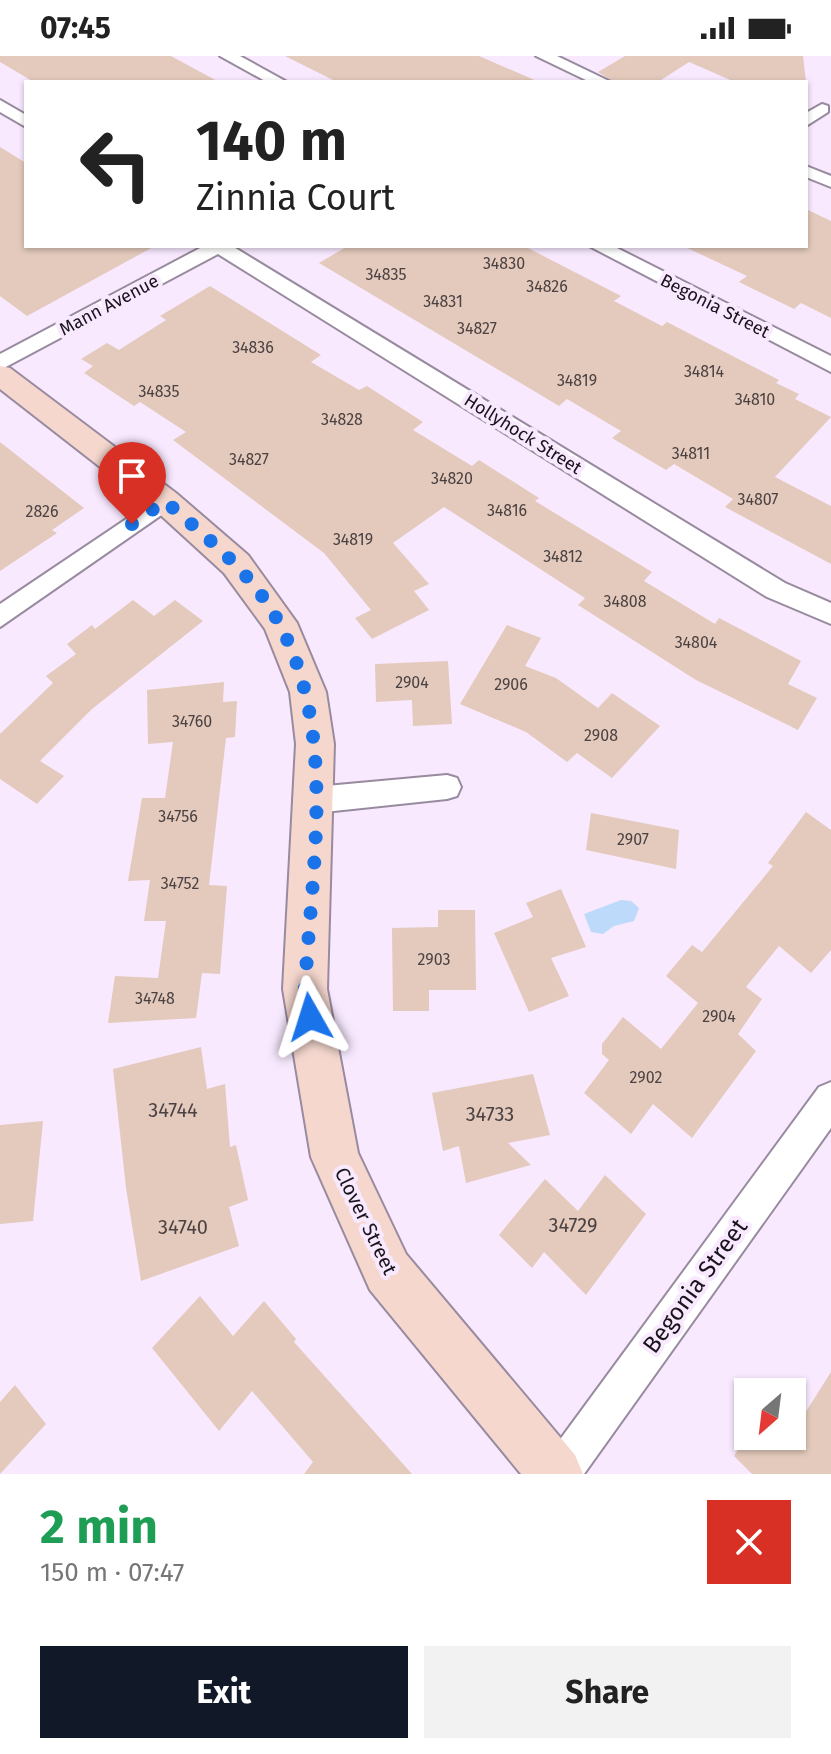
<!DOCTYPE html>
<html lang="en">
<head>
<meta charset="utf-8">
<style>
  :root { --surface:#fff; --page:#f2f2f2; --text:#222; --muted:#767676; --accent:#111827 }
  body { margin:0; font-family:"Fira Sans",sans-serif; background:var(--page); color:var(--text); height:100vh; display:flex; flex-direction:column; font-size:30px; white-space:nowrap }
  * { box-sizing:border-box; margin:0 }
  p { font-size:26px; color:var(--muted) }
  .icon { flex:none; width:44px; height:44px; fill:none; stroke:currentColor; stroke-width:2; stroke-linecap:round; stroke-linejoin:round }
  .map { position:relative; height:1418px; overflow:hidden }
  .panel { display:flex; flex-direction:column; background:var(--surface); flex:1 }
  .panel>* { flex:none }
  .top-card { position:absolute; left:24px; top:24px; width:784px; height:168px; border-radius:0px; box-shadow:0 2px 6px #0004; background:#fff; color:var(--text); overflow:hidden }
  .needle { width:52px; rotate:208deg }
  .fabs { position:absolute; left:734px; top:1322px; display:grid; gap:16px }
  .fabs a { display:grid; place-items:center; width:72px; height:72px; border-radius:0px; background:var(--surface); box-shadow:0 2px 6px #0004; font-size:40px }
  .pin { position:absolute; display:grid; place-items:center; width:68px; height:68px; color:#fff; margin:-82px -34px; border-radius:50% 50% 50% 0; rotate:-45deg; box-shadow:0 0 8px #0007 }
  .pin .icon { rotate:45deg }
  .me { position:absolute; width:88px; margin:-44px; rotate:354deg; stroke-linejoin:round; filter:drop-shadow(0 0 6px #0008) }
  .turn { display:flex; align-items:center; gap:28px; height:168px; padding:0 40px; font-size:36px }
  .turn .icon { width:104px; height:104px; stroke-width:2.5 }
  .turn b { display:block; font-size:56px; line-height:68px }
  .round { display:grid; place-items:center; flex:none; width:84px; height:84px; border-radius:0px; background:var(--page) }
  .overview { display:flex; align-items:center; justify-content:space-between; height:136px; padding:0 40px }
  h1 { font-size:48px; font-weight:700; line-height:60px; color:#1e9e55 }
  .primary-button { display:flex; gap:16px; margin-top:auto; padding:16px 40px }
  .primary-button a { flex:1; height:92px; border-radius:0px; background:var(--accent); color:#fff; font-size:32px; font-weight:700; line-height:92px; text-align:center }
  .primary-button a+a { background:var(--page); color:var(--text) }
  .status { display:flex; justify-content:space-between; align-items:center; height:56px; padding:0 40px; background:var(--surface); direction:ltr }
  .status svg { height:22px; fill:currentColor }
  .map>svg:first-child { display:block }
  .water { fill:#bedafb }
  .building { fill:#e3cabc }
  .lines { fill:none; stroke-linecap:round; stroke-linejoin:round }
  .street-casing { stroke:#988a9f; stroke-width:4 }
  .secondary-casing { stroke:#988a9f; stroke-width:4 }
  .street { fill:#fff; fill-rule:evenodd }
  .secondary { fill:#f5d7ce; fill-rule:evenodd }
  .route { stroke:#1a73e8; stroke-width:14; stroke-dasharray:0 25.2 }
  .labels { text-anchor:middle; stroke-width:8; stroke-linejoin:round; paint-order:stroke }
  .number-label { font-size:16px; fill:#4c4243 }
  .far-street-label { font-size:18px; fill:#19141b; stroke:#f8e9ff }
  .near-number-label { font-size:20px; fill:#4c4243 }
  .street-label { font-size:20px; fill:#19141b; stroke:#f8e9ff }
  .near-street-label { font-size:24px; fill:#19141b; stroke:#f8e9ff }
</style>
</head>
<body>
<div class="status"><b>07:45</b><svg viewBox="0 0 49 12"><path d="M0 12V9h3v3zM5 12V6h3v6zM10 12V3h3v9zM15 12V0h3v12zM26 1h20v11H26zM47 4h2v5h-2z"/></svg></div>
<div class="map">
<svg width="831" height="1418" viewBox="0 0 831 1418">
  <rect width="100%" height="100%" fill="#f8e9ff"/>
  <path class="water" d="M621,844l10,1 8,7 -5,13 -20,5 -11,8 -12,-2 -7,-18z"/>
  <path class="building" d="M0,0h171l48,26h-185l-34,-20z
    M285,0h194l60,26h-202z
    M625,0h178l3,26h-71l-46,-20 -31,20h-44l-16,-10z
    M0,91l26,16v83h129l-128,70 -27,-20z
    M806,153l25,12v97l-30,-15 -7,6 -55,-27 8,-6 -64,-30h123z
    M348,190h176l97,50 -7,5 48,25 5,-4 112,58 -3,3 23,11 -4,5 36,18 -56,60 56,29v58l-106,-57 8,-8 -59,-35 -8,6 -54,-32 9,-7 -54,-32 -8,7 -240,-143z
    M210,230l111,69 -10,7 48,28 8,-4 56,36 -10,8 59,36 7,-6 60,38 -4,3 117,71 -8,9 71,43 4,-6 82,43 -13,23 29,14 -19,32 -102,-50 -118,-75 7,-7 -141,-91 -51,36 36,41 -15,7 15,19 -57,29 -17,-21 16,-8 -47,-57 -151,-113 13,-8 -46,-30 -6,4 -50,-33 9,-7 -12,-7 26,-16 12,7 47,-30 -6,-4z
    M0,386l84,66 -32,22 5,3 -57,38z
    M133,544l21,16 21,-16 28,21 -111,88 -52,52 24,15 -27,28 -37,-25v-45l53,-51 -7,-7 30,-22 -9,-10 25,-19 3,4z
    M507,569l34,13 -16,28 31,12 42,30 14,-15 48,33 -48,52 -35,-25 -10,9 -41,-30 -66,-28z
    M448,605l4,63 -39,2 -1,-26 -36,2 -1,-38z
    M224,626l-1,20 14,-1 -2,36 -9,1 -17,147 18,1 -7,88 -18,-1 -6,45 -88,5 7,-47 43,2 8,-57h-22l6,-41 -22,1 14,-83h23l8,-56 -25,2 -1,-54z
    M806,756l25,18v120l-20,23 -32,-27 -33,41 16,12 -24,35 18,17 -64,87 -39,-34 -22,30 -47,-41 25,-33 -7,-6v-10l21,-27 38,32 37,-46 -32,-27 26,-31 10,7 71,-86 -5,-3z
    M591,757l88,17 -3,39 -90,-19z
    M561,833l25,58 -35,11 18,38 -40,16 -35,-79 39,-16 -7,-14z
    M438,854h37l1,80h-47v21h-36l-1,-83 46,-1z
    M201,991l6,42 18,-5 5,63 6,-2 12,55 -19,7 10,39 -98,35 -15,-93 -13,-119z
    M533,1018l17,61 -42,8 23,22 -65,18 -7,-37 -16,5 -11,-58z
    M43,1065l-10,100 -33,3v-99z
    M605,1119l41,39 -60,81 -42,-43 -12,16 -33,-33 46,-56 33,32z
    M200,1240l33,40 31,-35 32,38 -2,3 118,132h-108l9,-12 -61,-71 -33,40 -67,-83z
    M831,1316v102h-79l-18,-18 14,-23v3h44v-10l3,3z
    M15,1329l31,39 -46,50v-72z"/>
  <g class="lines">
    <g class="street-casing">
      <path id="street" d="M220,0h20l47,26h-20z
        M536,0h21l54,26h-21z
        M0,44l26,15v12l-26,-15z
        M822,48l6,2v6l-22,14v-13z
        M806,110l25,10v11l-25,-10z
        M204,190h28l553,337 46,20v21l-64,-27 -549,-343 -218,116v-16z
        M589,190h24l218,110v16z
        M165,437l8,2 4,6 -4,6 -173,120v-23z
        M447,719l10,3 4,9 -4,9 -10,3 -132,14 -10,-4 -4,-9 4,-9 10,-4z
        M831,1026v46l-247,346h-45l6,-14 274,-373z"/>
    </g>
    <g class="secondary-casing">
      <path id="secondary" d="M0,310l10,2 166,125 72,62 49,68 29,69 8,52 -7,245 31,164 48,101 169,201 8,19h-62l-151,-184 -59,-133 -28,-168 13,-245 -6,-52 -25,-63 -41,-56 -70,-64 -154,-120z"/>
    </g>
    <use href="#street" class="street"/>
    <use href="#secondary" class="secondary"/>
  </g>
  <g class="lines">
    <path class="route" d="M132,468l33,-23c42,37 89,73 115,124 58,110 31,245 25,364l5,28"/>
  </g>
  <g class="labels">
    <g class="number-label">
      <text x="504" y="213">34830</text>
      <text x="386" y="224">34835</text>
      <text x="547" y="236">34826</text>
      <text x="443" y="251">34831</text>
      <text x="477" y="278">34827</text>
      <text x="253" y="297">34836</text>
      <text x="704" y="321">34814</text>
      <text x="577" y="330">34819</text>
      <text x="159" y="341">34835</text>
      <text x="755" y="349">34810</text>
      <text x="342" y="369">34828</text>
      <text x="691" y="403">34811</text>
      <text x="249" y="409">34827</text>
      <text x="452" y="428">34820</text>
      <text x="758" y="449">34807</text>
      <text x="507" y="460">34816</text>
      <text x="42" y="461">2826</text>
      <text x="353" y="489">34819</text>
      <text x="563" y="506">34812</text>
      <text x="625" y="551">34808</text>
      <text x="696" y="592">34804</text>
      <text x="412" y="632">2904</text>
      <text x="511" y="634">2906</text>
      <text x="192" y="671">34760</text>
      <text x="601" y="685">2908</text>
      <text x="178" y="766">34756</text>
      <text x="633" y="789">2907</text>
      <text x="180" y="833">34752</text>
      <text x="434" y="909">2903</text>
      <text x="155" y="948">34748</text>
      <text x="719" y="966">2904</text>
      <text x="646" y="1027">2902</text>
    </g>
    <g class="far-street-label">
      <text transform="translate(109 249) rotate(-28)" y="6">Mann Avenue</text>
      <text transform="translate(715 250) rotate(27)" y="6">Begonia Street</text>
      <text transform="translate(523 378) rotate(32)" y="6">Hollyhock Street</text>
    </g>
    <g class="near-number-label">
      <text x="173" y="1061">34744</text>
      <text x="490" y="1065">34733</text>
      <text x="573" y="1176">34729</text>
      <text x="183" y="1178">34740</text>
    </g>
    <g class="street-label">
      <text transform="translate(366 1165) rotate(64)" y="7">Clover Street</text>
    </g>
    <g class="near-street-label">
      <text transform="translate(695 1230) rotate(-54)" y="8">Begonia Street</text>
    </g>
  </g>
</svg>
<div class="fabs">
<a><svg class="needle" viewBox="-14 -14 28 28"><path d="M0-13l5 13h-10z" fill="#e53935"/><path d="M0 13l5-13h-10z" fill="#767676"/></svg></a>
</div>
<div class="pin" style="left:132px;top:468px;background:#d93025"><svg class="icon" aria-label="arrive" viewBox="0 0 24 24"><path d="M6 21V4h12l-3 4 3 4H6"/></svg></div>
<svg class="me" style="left:310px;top:961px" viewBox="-20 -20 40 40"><path d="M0-17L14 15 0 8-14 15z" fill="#1a73e8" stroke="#fff" stroke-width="4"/></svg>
<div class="top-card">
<div class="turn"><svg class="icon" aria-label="left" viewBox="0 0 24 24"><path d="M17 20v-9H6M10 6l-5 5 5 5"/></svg><div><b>140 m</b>Zinnia Court</div></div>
</div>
</div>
<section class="panel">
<div class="overview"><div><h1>2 min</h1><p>150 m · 07:47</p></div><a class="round" style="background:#d93025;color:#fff"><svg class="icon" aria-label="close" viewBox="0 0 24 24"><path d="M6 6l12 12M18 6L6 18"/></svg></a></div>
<div class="primary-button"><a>Exit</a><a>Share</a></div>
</section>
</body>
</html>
